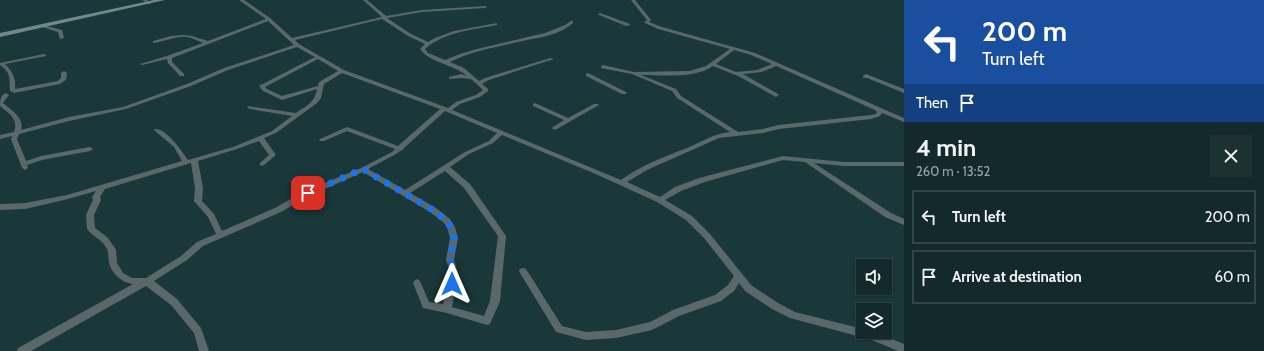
<!DOCTYPE html>
<html lang="en">
<head>
<meta charset="utf-8">
<style>
  :root { --surface:#14292b; --page:#1d3133; --text:#f1f3f6; --muted:#9da6a9; --line:#334547 }
  body { margin:0; font-family:Cabin,sans-serif; background:var(--page); color:var(--text); height:100vh; display:flex; flex-direction:column; font-size:15px; white-space:nowrap }
  * { box-sizing:border-box; margin:0 }
  p { font-size:13px; color:var(--muted) }
  .icon { flex:none; width:22px; height:22px; fill:none; stroke:currentColor; stroke-width:2; stroke-linecap:round; stroke-linejoin:round }
  .map { position:relative; flex:1; overflow:hidden }
  .details { display:flex; flex-direction:column; background:var(--surface); width:360px }
  .details>* { flex:none }
  .guide { background:#1a4fa0; color:#fff; overflow:hidden }
  .controls { position:absolute; left:856px; top:259px; display:grid; gap:8px }
  .controls a { display:grid; place-items:center; width:36px; height:36px; border-radius:0px; background:var(--surface); box-shadow:0 1px 3px #0004,0 0 0 1px var(--line); font-size:20px }
  .pin { position:absolute; display:grid; place-items:center; width:34px; height:34px; color:#fff; margin:-17px; border-radius:8px; box-shadow:0 2px 6px #0006 }
  .me { position:absolute; width:44px; margin:-22px; rotate:0deg; stroke-linejoin:round; filter:drop-shadow(0 0 3px #0008) }
  .turn { display:flex; align-items:center; gap:14px; height:84px; padding:0 12px; font-size:18px }
  .turn .icon { width:52px; height:52px; stroke-width:2.5 }
  .turn b { display:block; font-size:28px; line-height:34px }
  .then { display:flex; align-items:center; height:38px; padding:0 12px; background:#0003; gap:8px; font-size:15px }
  .round { display:grid; place-items:center; flex:none; width:42px; height:42px; border-radius:0px; background:var(--page) }
  .headline { display:flex; align-items:center; justify-content:space-between; height:68px; padding:0 12px }
  h1 { font-size:24px; font-weight:800; line-height:30px }
  ul { padding:0; list-style:none }
  li { display:flex; align-items:center; gap:12px; height:54px; margin:0 8px 6px; padding:0 4px; border:2px solid var(--line); border-radius:0px }
  li div { flex:1 }
  li b { display:block; font-size:15px }
  li em { font-style:normal }
  main { display:flex; flex:1; min-height:0 }
  .map>svg:first-child { display:block }
  .lines { fill:none; stroke-linecap:round; stroke-linejoin:round }
  .street { fill:#5b6869; fill-rule:evenodd }
  .secondary { fill:#728788; fill-rule:evenodd }
  .route { stroke:#1a73e8; stroke-width:7; stroke-dasharray:0 12.6 }
</style>
</head>
<body>
<main>
<div class="map">
<svg width="904" height="351" viewBox="0 0 904 351">
  <rect width="100%" height="100%" fill="#1a3739"/>
  <g class="lines">
    <path class="street" d="M142,0h5l5,3 -3,1z
      M239,0h5l26,18 22,20 90,-21 -19,-17h4l19,16 36,-6 64,-4 1,1 -2,1 -63,4 -35,6 24,16 17,8 7,-4 19,-7 43,-8v2c-25,5 -53,7 -72,24l3,4 17,7 15,-6 17,-5 68,-16 20,-8 6,-4h2v2c-12,11 -30,14 -46,17 -26,6 -53,10 -77,22l14,6 15,13 6,-3 65,-20 4,1 -65,21 -7,4 6,5v2l-8,6 -20,7 -8,6 169,70c20,-15 43,-23 66,-32 16,-7 26,-14 43,-16l-53,-34 -5,-7 -40,-17 -31,-6v-2l2,-1 31,7 56,-1 16,-5 24,-17 -72,-20 -13,-6 -1,-1 3,-2 -16,-20h4l16,20 -2,2 13,5 93,26 149,65v4l-22,-9 -2,3 -9,3 -92,10 -16,4 -44,5 -72,32 -20,12 33,15 15,-10 24,-9 84,-22 61,6h60v4h-60l-30,-3 77,50 13,6v6l-19,-8 -80,-55 -22,-2 -78,22 -24,9 -16,9 27,16 18,18 41,51 27,18 17,9 68,17v3h11l30,12v7h-6l-26,-11 -82,-22 -18,-9 -27,-18 -6,-8 -5,8 -13,10 -42,15 -27,14 -36,8 -30,2 -30,-8 -36,-59 -1,-2 1,-2 3,-1 3,1 36,57 24,6 30,-2 34,-8 23,-12 42,-15 13,-10 6,-9 -30,-38 -18,-18 -29,-18 -59,-27 -96,-40 -9,8 -24,11 -19,13 20,17 36,52 -6,65 -10,23 -3,1 -40,-12 -24,-5 -10,-25 1,-2 3,-2 3,2 9,21 14,2 7,-32 -4,-12 4,-22 -3,-11 -3,-4 -14,-11 -67,-40 -52,23 -30,17 -78,34 -16,14 -33,21 23,18 24,29 8,23h-10l-5,-18 -23,-28 -25,-19 -115,65h-14l1,-3 115,-64c-11,-1 -22,-11 -24,-22 -1,-4 0,-9 -2,-13 -4,-9 -14,-12 -20,-20l-1,-14 7,-15 -1,-3 4,-6 -28,8 -43,10 -25,1v-6l25,-1 42,-8 115,-34 -8,-14 -19,-16 -1,-1 1,-1c11,-1 27,22 33,31l45,-13 39,-16 20,-15 -42,-7 -3,-2 1,-1 48,7c11,-8 18,-9 21,-24l-35,11 -19,-9 -4,-5 56,-29 -18,-10 -69,23 -37,16 -65,23 -57,12 -50,13 -2,5 9,22 15,-5 49,-9 3,2 -3,2 -48,9 -15,5 1,3 -3,2 -3,-2 -11,-29 1,-3 -12,3v-4l14,-3c5,-13 -5,-18 -14,-26 0,-5 0,-11 6,-13l3,2 -6,8c8,7 22,15 18,27l48,-13 54,-10 64,-23 37,-16 70,-23 -26,-24 -96,37v4l12,12v2h-4l-12,-13 -1,-4 -25,6 -2,-1 27,-8 36,-13c-5,-2 -10,-5 -16,-6 -11,-1 -22,4 -32,6h-2v-2l18,-5 13,-1 8,1 16,5 58,-22zM382,19l26,17 17,8 -5,5c10,14 33,15 47,27l-6,-2 -12,3v2l12,-1 10,1 12,11 -7,5 -20,7 -8,6 -104,-38 -45,-26 -4,-4zM734,50l17,5 21,9 -15,6 -21,2 -20,-8zM318,59l20,12 -19,11 -1,4 -36,10 -15,-7 -2,-2zM713,66l25,10 38,21 3,-2 -1,-1 -35,-20 19,-2 14,-6 99,44 2,2 -1,2 -5,1 -93,10 -15,4 -25,3 -57,-36 -5,-7 -35,-14c21,0 54,4 72,-9zM342,73l98,36 -42,37 -51,-19 -27,12 -1,1 1,1h4l23,-10 48,18 -3,3 -31,16 -56,23 -30,17 -53,23 -8,-17 -12,-13 1,-13 -5,-27 39,-12 22,-8 10,14 -10,9 3,2 2,-1 12,-10 -12,-17 12,-5 41,-30 4,-5 3,-14zM445,111l52,22 -8,8 -24,11 -60,38 -37,-21 28,-15 4,-3 3,-1 1,-2zM191,163l4,25 -1,13 14,16 8,17 -19,8 -16,14 -35,22h-14l-9,-5 -6,-10 -1,-13 -1,-2 -8,-11 -12,-9 -1,-13 7,-15 -1,-3 5,-8zM445,171l19,17 34,48 -8,65 -6,15 -32,-9 6,-35 -4,-12 4,-22 -3,-11 -5,-8 -14,-11 -26,-15z
      M600,13l30,11v1l-4,1 -27,-11 -1,-1z
      M42,25l20,5 2,8 -4,1 -2,-7 -16,-5z
      M44,54l2,1v1l-41,8c8,8 11,15 10,25l43,-8 3,-3v-5l3,-2 3,2 -1,7 -6,4 -46,9 -4,-2c-1,-11 2,-18 -10,-26v-2z
      M588,73l38,19 1,1 -1,1h-4l-36,-18v-2z
      M866,74l38,15v4l-37,-15h-4v-2z
      M535,103l33,15 26,-14h4l1,1 -44,25 -2,-1 -1,-1 1,-1 11,-7 -31,-14v-2z"/>
    <path class="secondary" d="M154,0h11l-165,37v-4z"/>
  </g>
  <g class="lines">
    <path class="route" d="M308,193l55,-24 70,41 14,11 4,7 3,10 -4,22 4,12 -2,12"/>
  </g>
</svg>
<div class="controls">
<a><svg class="icon" aria-label="sound" viewBox="0 0 24 24"><path d="M4 9h4l5-4v14l-5-4H4zM17 9q2 3 0 6"/></svg></a>
<a><svg class="icon" aria-label="layers" viewBox="0 0 24 24"><path d="M12 4l9 5-9 5-9-5zM3 14l9 5 9-5"/></svg></a>
</div>
<div class="pin" style="left:308px;top:193px;background:#d93025"><svg class="icon" aria-label="arrive" viewBox="0 0 24 24"><path d="M6 21V4h12l-3 4 3 4H6"/></svg></div>
<svg class="me" style="left:452px;top:284px" viewBox="-20 -20 40 40"><path d="M0-17L14 15 0 8-14 15z" fill="#1a73e8" stroke="#fff" stroke-width="4"/></svg>
</div>
<section class="details">
<div class="guide">
<div class="turn"><svg class="icon" aria-label="left" viewBox="0 0 24 24"><path d="M17 20v-9H6M10 6l-5 5 5 5"/></svg><div><b>200 m</b>Turn left</div></div>
<div class="then">Then<svg class="icon" aria-label="arrive" viewBox="0 0 24 24"><path d="M6 21V4h12l-3 4 3 4H6"/></svg></div>
</div>
<div class="headline"><div><h1>4 min</h1><p>260 m · 13:52</p></div><a class="round"><svg class="icon" aria-label="close" viewBox="0 0 24 24"><path d="M6 6l12 12M18 6L6 18"/></svg></a></div>
<ul>
<li><svg class="icon" aria-label="left" viewBox="0 0 24 24"><path d="M17 20v-9H6M10 6l-5 5 5 5"/></svg><div><b>Turn left</b></div><em>200 m</em></li>
<li><svg class="icon" aria-label="arrive" viewBox="0 0 24 24"><path d="M6 21V4h12l-3 4 3 4H6"/></svg><div><b>Arrive at destination</b></div><em>60 m</em></li>
</ul>
</section>
</main>
</body>
</html>
